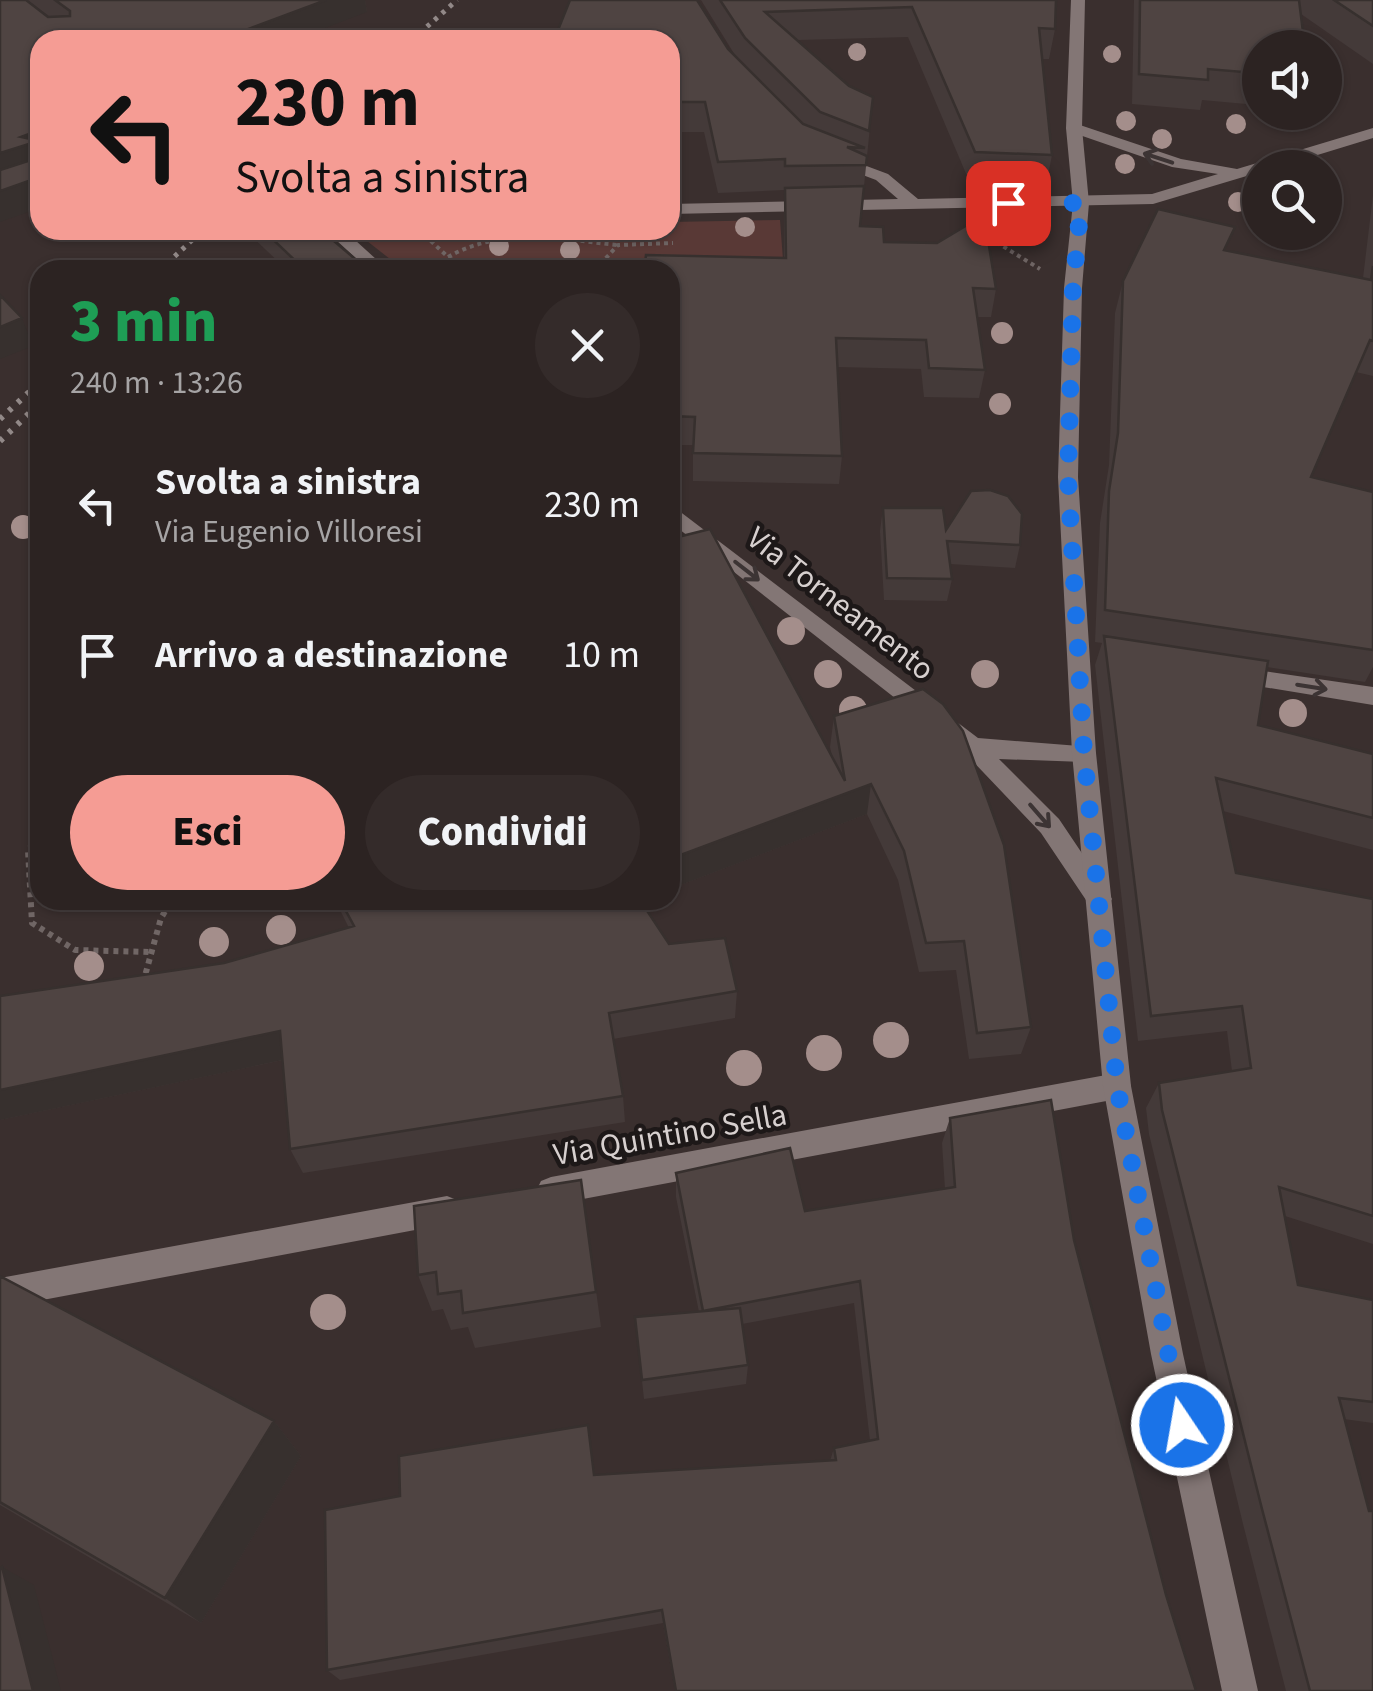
<!DOCTYPE html>
<html lang="it">
<head>
<meta charset="utf-8">
<style>
  :root { --surface:#2c2322; --page:#342b2a; --text:#f1f3f6; --muted:#a6a4a5; --line:#484040; --accent:#f59c94 }
  body { margin:0; font-family:"Source Sans 3",sans-serif; background:var(--page); color:var(--text); height:100vh; display:flex; flex-direction:column; font-size:38px; white-space:nowrap }
  * { box-sizing:border-box; margin:0 }
  p { font-size:32px; color:var(--muted) }
  .icon { flex:none; width:55px; height:55px; fill:none; stroke:currentColor; stroke-width:2; stroke-linecap:round; stroke-linejoin:round }
  .map { position:relative; flex:1; overflow:hidden }
  .panel { position:absolute; left:30px; top:260px; width:650px; height:650px; display:flex; flex-direction:column; background:var(--surface); border-radius:30px; box-shadow:0 2px 8px #0004,0 0 0 2px var(--line) }
  .panel>* { flex:none }
  .banner { position:absolute; left:30px; top:30px; width:650px; height:210px; border-radius:30px; box-shadow:0 2px 8px #0004,0 0 0 2px var(--line); background:#f59c94; color:#111; overflow:hidden }
  .controls { position:absolute; left:1242px; top:30px; display:grid; gap:20px }
  .controls a { display:grid; place-items:center; width:100px; height:100px; border-radius:50%; background:var(--surface); box-shadow:0 2px 8px #0004,0 0 0 2px var(--line); font-size:50px }
  .pin { position:absolute; display:grid; place-items:center; width:85px; height:85px; color:#fff; margin:-42px; border-radius:20px; box-shadow:0 5px 15px #0006 }
  .me { position:absolute; width:110px; margin:-55px; rotate:348deg; stroke-linejoin:round; filter:drop-shadow(0 0 8px #0008) }
  .turn { display:flex; align-items:center; gap:35px; height:210px; padding:0 40px; font-size:45px }
  .turn .icon { width:130px; height:130px; stroke-width:2.5 }
  .turn b { display:block; font-size:70px; line-height:85px }
  .round { display:grid; place-items:center; flex:none; width:105px; height:105px; border-radius:52px; background:var(--page) }
  .head { display:flex; align-items:center; justify-content:space-between; height:170px; padding:0 40px }
  h1 { font-size:60px; font-weight:800; line-height:75px; color:#1e9e55 }
  .cta { display:flex; gap:20px; margin-top:auto; padding:20px 40px }
  .cta a { flex:1; height:115px; border-radius:60px; background:var(--accent); color:#111; font-size:40px; font-weight:800; line-height:115px; text-align:center }
  .cta a+a { background:var(--page); color:var(--text) }
  ul { padding:0; list-style:none }
  li { display:flex; align-items:center; gap:30px; height:150px; padding:0 40px }
  li div { flex:1 }
  li b { display:block; font-size:38px }
  li em { font-style:normal }
  .map>svg:first-child { display:block }
  .green { fill:#593936 }
  .lines { fill:none; stroke-linecap:round; stroke-linejoin:round }
  .path-far1 { stroke:#706665; stroke-width:4; stroke-dasharray:4 4; stroke-linecap:butt }
  .path { stroke:#706665; stroke-width:6; stroke-dasharray:5 5; stroke-linecap:butt }
  .minor { fill:#837675; fill-rule:evenodd }
  .tertiary { fill:#837675; fill-rule:evenodd }
  .rail-far1 { stroke:#928988; stroke-width:5; stroke-dasharray:4 6; stroke-linecap:butt }
  .rail { stroke:#928988; stroke-width:6; stroke-dasharray:4 8; stroke-linecap:butt }
  .tree { fill:#a48e8b }
  .wall { fill:#443a39 }
  .shaded-wall { fill:#37302e }
  .building { fill:#4f4442; stroke:#37302e; stroke-width:2.5 }
  .oneway { stroke:#3c3434 }
  .route { stroke:#1a73e8; stroke-width:18; stroke-dasharray:0 32.4 }
  .labels { text-anchor:middle; stroke-width:9; stroke-linejoin:round; paint-order:stroke }
  .street-label { font-size:32px; fill:#d7d0cf; stroke:#1d1818 }
</style>
</head>
<body>
<div class="map">
<svg width="1373" height="1691" viewBox="0 0 1373 1691">
  <rect width="100%" height="100%" fill="#3a2f2e"/>
  <path class="green" d="M780,220l5,66 -115,-16h-266l-51,-40h317v-8z"/>
  <g class="lines">
    <path class="path-far1" d="M419,230l29,27 23,13
      M983,234l57,35
      M448,257c53,-30 111,-18 169,-12
      M595,270l23,-25 55,-2"/>
    <path class="path" d="M40,837l-12,13 4,73 43,27 75,2
      M143,983l18,-65 11,-18"/>
    <path class="minor" d="M1074,123l107,36 56,10 136,-41v10l-98,30h-15v4l-107,32 -483,10v-10l228,-5 -22,-19 -45,-17 -2,-3 8,-5 51,19 30,25 234,-5 66,-20 -46,-7 -104,-36 -2,-3z
      M325,230h19l44,40h-19z
      M670,504l308,234 114,9 4,6 -4,6 -8,3 -85,-3 60,60 49,73 4,7 -4,7 -9,4 -9,-4 -49,-73 -77,-81 -294,-230z
      M1235,667l138,20v18l-146,-24 -3,-6 3,-6z
      M1117,1073l10,4 4,9 -4,9 -10,4 -566,106 -10,-4 -5,-10 5,-10 10,-4z
      M447,1196l10,4 5,10 -5,10 -10,4 -447,84v-30z"/>
    <path class="tertiary" d="M1071,0h14l-3,128 7,75 -7,85 -4,189 18,276 35,333 52,268 75,337h-36l-71,-337 -48,-268 -31,-333 -14,-276 6,-189 9,-85 -7,-75z"/>
    <path class="rail-far1" d="M412,40l45,-40
      M160,270l43,-40"/>
    <path class="rail" d="M0,419l40,-37
      M0,441l40,-38"/>
  </g>
  <g class="tree">
    <circle cx="857" cy="52" r="9"/>
    <circle cx="1112" cy="54" r="9"/>
    <circle cx="1126" cy="121" r="10"/>
    <circle cx="1236" cy="124" r="10"/>
    <circle cx="1162" cy="139" r="10"/>
    <circle cx="1125" cy="164" r="10"/>
    <circle cx="1238" cy="202" r="10"/>
    <circle cx="745" cy="227" r="10"/>
    <circle cx="499" cy="246" r="10"/>
    <circle cx="570" cy="250" r="10"/>
    <circle cx="1002" cy="333" r="11"/>
    <circle cx="1000" cy="404" r="11"/>
    <circle cx="23" cy="527" r="12"/>
    <circle cx="791" cy="631" r="14"/>
    <circle cx="828" cy="674" r="14"/>
    <circle cx="985" cy="674" r="14"/>
    <circle cx="853" cy="710" r="14"/>
    <circle cx="1293" cy="713" r="14"/>
    <circle cx="281" cy="930" r="15"/>
    <circle cx="214" cy="942" r="15"/>
    <circle cx="89" cy="966" r="15"/>
    <circle cx="891" cy="1040" r="18"/>
    <circle cx="824" cy="1053" r="18"/>
    <circle cx="744" cy="1068" r="18"/>
    <circle cx="328" cy="1312" r="18"/>
  </g>
  <path class="wall" d="M27,0h338l2,12 -327,28 8,-23h2z
    M701,0h355l-1,29 -6,30h-7l10,96 -6,31 -76,-3 -62,-146 -110,3 51,46 24,11 -13,129 24,16 112,47 -5,28h-14l8,53 -6,28 -55,-1 -3,-28 -84,-2 5,89 -3,28 -146,-3v-36h-23v-175l114,-12v-68l-66,3 -14,-61h-34v-92l58,9 10,11z
    M1134,0h239v64l-72,-50 -41,34v46l-11,-1 -3,11 -44,-4 -2,10 -68,-6z
    M1373,195v181l-17,-4 -45,105 62,15v175l-8,15 -98,-15 -9,58 115,29v96l-150,-39 13,62 137,26v345l-88,-28 13,69 75,15v123l-29,-4 29,272h-87l-43,-167 -94,-390 -3,-26 13,-25 73,-12 -5,-40 -89,10 -43,-376 7,-22 -7,-1 5,-119 9,-58 6,-152 8,-32 105,-31 135,28z
    M245,230h76l47,40h-81z
    M883,508l63,22 74,15 -5,23 -65,-4 2,15 -5,22 -63,-1 -4,-69z
    M834,716l197,311 -10,27 -52,5 -13,-89 -37,2 -21,-92 -31,-66 -197,75 162,-133 -2,-9z
    M335,900h305l29,44 68,47 -2,27 -122,21 10,57 2,26 -322,51 -13,-24 -7,-89 -283,60 224,-157 125,-35z
    M950,1118l124,122 92,355 30,96h-521l-12,-68 -323,57 -13,-10 73,-174 188,-71 7,50 235,-14 4,-13 36,-7 -16,-138 -112,21 6,41 -2,19 -102,15 -9,-82 64,-5 -23,-115v-24l129,38 140,-22 -3,-46z
    M581,1180l20,147 -126,21 -7,-21 -17,3 -8,-21 -11,2 -14,-36z
    M0,1276l274,145 27,35 -100,167 -201,-118z"/>
  <path class="shaded-wall" d="M326,0h39l2,12 -73,28h-57l-2,-6z
    M40,130v31l-40,22v-30l21,-16z
    M40,177v31l-40,14v-31z
    M22,318l11,28 -33,13v-32z
    M871,784l-4,30 -197,75v-30z
    M280,1031l12,27 -292,62v-30z
    M274,1421l27,35 -100,167 -36,-25z
    M2,1567l32,18 27,106h-28z"/>
  <path class="building" d="M0,0h26l22,17 22,-1v-5l-15,-11h271l-91,34 8,5 -3,1h-200v90l-19,7 19,4v36l-40,14v-21l31,-10 1,-17 -32,10z
    M570,0h127l31,49 75,75 62,24 -18,-1 20,9 -1,9 -81,1v-7l-67,3 -13,-60h-35v-62h-116z
    M720,0h336l-1,29 -16,-1 13,127 -77,-3 -63,-145 -147,5 84,74 24,11 -4,34 -49,-19 -75,-74z
    M1140,0h159l6,48h-45v15h-6l1,10 -47,-4v11l-69,-6z
    M1334,0h39v26z
    M864,186l-4,40 23,1 1,15 53,1 47,-28 12,74 -23,-1 12,82 -56,-2 -3,-28 -90,-2 6,118 -149,-3 2,-36 -25,-1v-146h-26l2,-15 140,3 -1,-70z
    M1158,209l77,18 -11,23 147,30 2,-14v75l-3,-1 -59,137 62,15v158l-268,-40 4,-119 9,-58 5,-152z
    M263,230h58l47,40h-63z
    M0,295l22,23 -22,9z
    M990,490l18,6 14,18 -2,31 -73,-4 5,38 -65,-1 -4,-70h60l3,22 25,-39z
    M710,529l135,252 -11,-65 89,-27 20,15 20,27 41,114 27,182 -54,6 -13,-92 -38,2 -22,-92 -33,-67 -201,75v-320z
    M1104,636l164,25 -10,64 115,29v64l-157,-40 20,95 137,26v317l-94,-29 19,98 75,15v102l-34,-4 30,113h4v180h-63l-48,-182 -100,-399 -3,-27 92,-15 -9,-62 -91,10z
    M340,900h300l29,44 56,-6 12,53 -128,22 14,83 -333,53 -10,-118 -280,59v-94l224,-33 130,-37z
    M1051,1100l23,140 92,355 30,96h-520l-14,-81 -335,60 -2,-160 75,-14 -1,-40 189,-31 6,50 242,-15 -2,-12 44,-9 -18,-158 -157,30 -27,-138 114,-25 15,63 150,-24 -5,-69z
    M581,1180l15,112 -133,21 -2,-22 -23,3 -2,-22 -18,3 -4,-69z
    M0,1276l274,145 -109,177 -165,-96z
    M740,1308l8,57 -106,15 -7,-63z
    M2,1567l31,124h-33v-122z"/>
  <defs><path id="oneway-shaft" d="M-6 0H5M1.5-3L5.5 0L1.5 3" fill="none" stroke-width="1.6" stroke-linecap="round" stroke-linejoin="round" transform="scale(2.5)"/></defs>
  <g class="oneway">
    <use href="#oneway-shaft" transform="translate(1158 158) rotate(-162)"/>
    <use href="#oneway-shaft" transform="translate(747 571) rotate(38)"/>
    <use href="#oneway-shaft" transform="translate(1312 687) rotate(9)"/>
    <use href="#oneway-shaft" transform="translate(1040 816) rotate(49)"/>
  </g>
  <g class="lines">
    <path class="route" d="M1008,203h73l-8,85 -5,189 16,276 33,333 65,339"/>
  </g>
  <g class="labels">
    <g class="street-label">
      <text transform="translate(841 603) rotate(38)" y="11">Via Torneamento</text>
      <text transform="translate(670 1134) rotate(-10)" y="11">Via Quintino Sella</text>
    </g>
  </g>
</svg>
<div class="controls">
<a><svg class="icon" aria-label="sound" viewBox="0 0 24 24"><path d="M4 9h4l5-4v14l-5-4H4zM17 9q2 3 0 6"/></svg></a>
<a><svg class="icon" aria-label="search" viewBox="0 0 24 24"><circle cx="10" cy="10" r="6"/><path d="M15 15l6 6"/></svg></a>
</div>
<div class="pin" style="left:1008px;top:203px;background:#d93025"><svg class="icon" aria-label="arrive" viewBox="0 0 24 24"><path d="M6 21V4h12l-3 4 3 4H6"/></svg></div>
<svg class="me" style="left:1182px;top:1425px" viewBox="-20 -20 40 40"><circle r="17" fill="#1a73e8" stroke="#fff" stroke-width="3"/><path d="M0-11L8 9 0 5-8 9z" fill="#fff"/></svg>
<div class="banner">
<div class="turn"><svg class="icon" aria-label="left" viewBox="0 0 24 24"><path d="M17 20v-9H6M10 6l-5 5 5 5"/></svg><div><b>230 m</b>Svolta a sinistra</div></div>
</div>
<section class="panel">
<div class="head"><div><h1>3 min</h1><p>240 m · 13:26</p></div><a class="round"><svg class="icon" aria-label="close" viewBox="0 0 24 24"><path d="M6 6l12 12M18 6L6 18"/></svg></a></div>
<ul>
<li><svg class="icon" aria-label="left" viewBox="0 0 24 24"><path d="M17 20v-9H6M10 6l-5 5 5 5"/></svg><div><b>Svolta a sinistra</b><p>Via Eugenio Villoresi</p></div><em>230 m</em></li>
<li><svg class="icon" aria-label="arrive" viewBox="0 0 24 24"><path d="M6 21V4h12l-3 4 3 4H6"/></svg><div><b>Arrivo a destinazione</b></div><em>10 m</em></li>
</ul>
<div class="cta"><a>Esci</a><a>Condividi</a></div>
</section>
</div>
</body>
</html>
